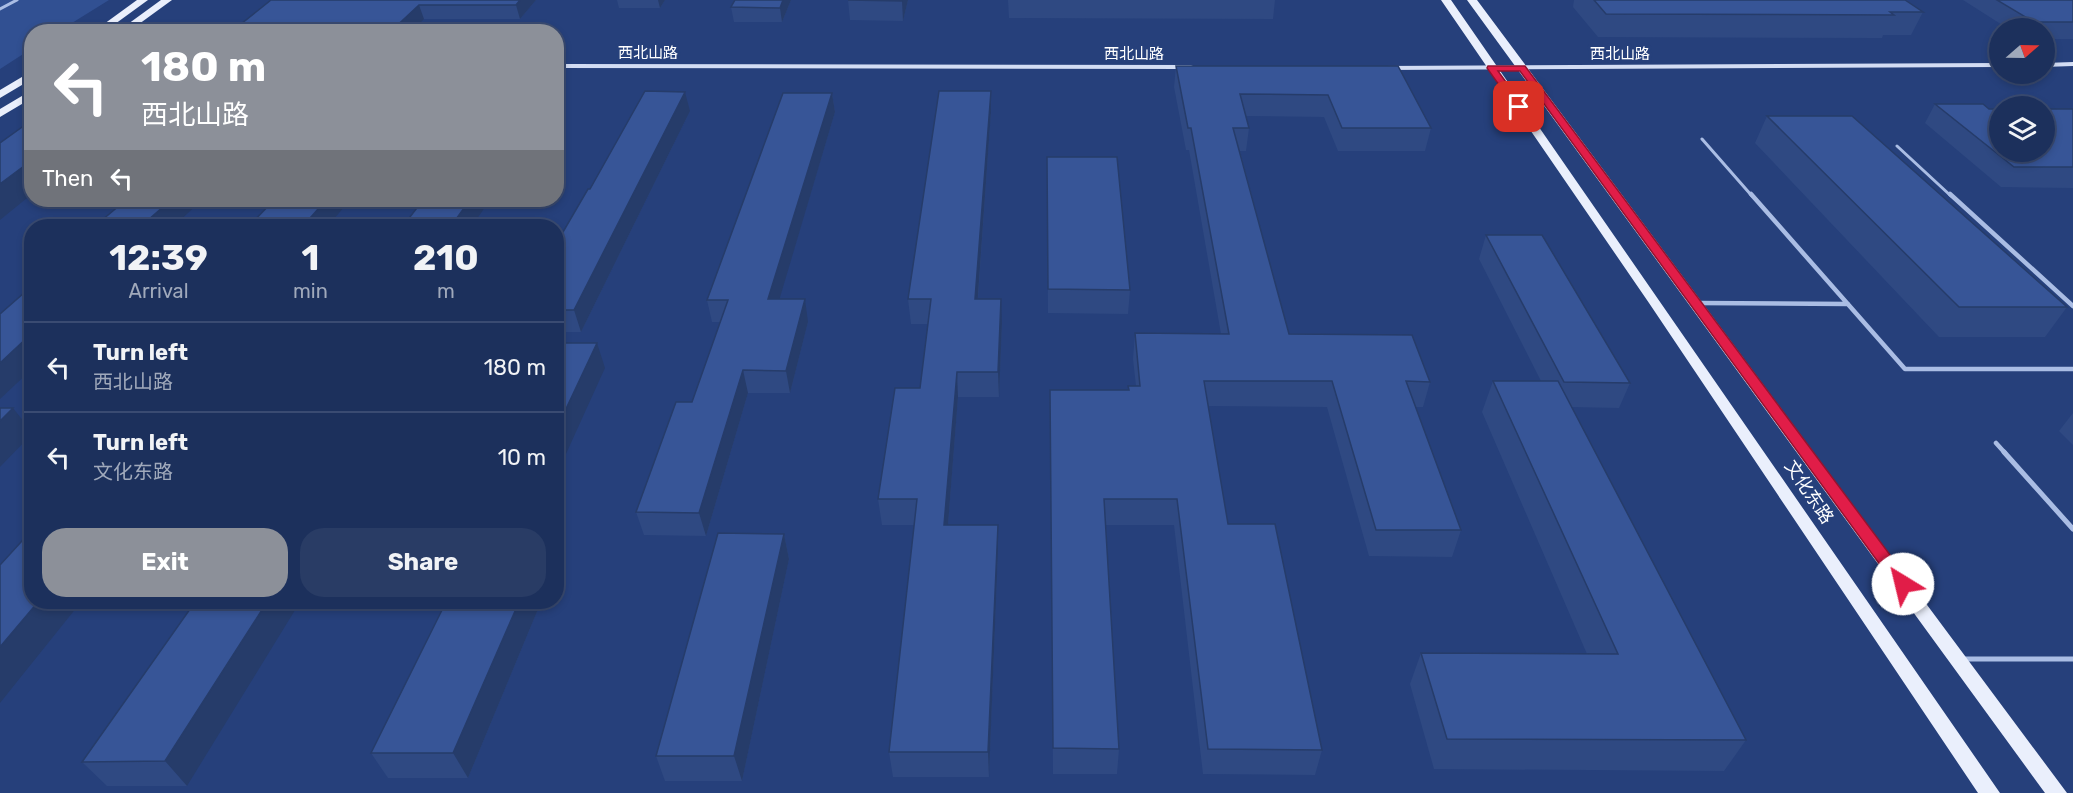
<!DOCTYPE html>
<html lang="en">
<head>
<meta charset="utf-8">
<style>
  :root { --surface:#1c305c; --page:#293c65; --text:#f1f3f6; --muted:#a0a9bb; --line:#3a4b72; --accent:#8c9099 }
  body { margin:0; font-family:Rubik,"Noto Sans SC",sans-serif; background:var(--page); color:var(--text); height:100vh; display:flex; flex-direction:column; font-size:22px; white-space:nowrap }
  * { box-sizing:border-box; margin:0 }
  p { font-size:20px; color:var(--muted) }
  .icon { flex:none; width:33px; height:33px; fill:none; stroke:currentColor; stroke-width:2; stroke-linecap:round; stroke-linejoin:round }
  .map { position:relative; flex:1; overflow:hidden }
  .details { position:absolute; left:24px; top:219px; width:540px; height:390px; display:flex; flex-direction:column; background:var(--surface); border-radius:24px; box-shadow:0 3px 9px #0003,0 0 0 2px var(--line) }
  .details>* { flex:none }
  .hud { position:absolute; left:24px; top:24px; width:540px; height:183px; border-radius:24px; box-shadow:0 3px 9px #0003,0 0 0 2px var(--line); background:#8c9099; color:#fff; overflow:hidden }
  .needle { width:39px; rotate:70deg }
  .fabs { position:absolute; left:1989px; top:18px; display:grid; gap:12px }
  .fabs a { display:grid; place-items:center; width:66px; height:66px; border-radius:50%; background:var(--surface); box-shadow:0 3px 9px #0003,0 0 0 2px var(--line); font-size:30px }
  .pin { position:absolute; display:grid; place-items:center; width:51px; height:51px; color:#fff; margin:-26px; border-radius:12px; box-shadow:0 3px 9px #0006 }
  .me { position:absolute; width:66px; margin:-33px; rotate:324deg; stroke-linejoin:round; filter:drop-shadow(0 0 4px #0008) }
  .turn { display:flex; align-items:center; gap:21px; height:126px; padding:0 18px; font-size:27px }
  .turn .icon { width:78px; height:78px; stroke-width:2.5 }
  .turn b { display:block; font-size:42px; line-height:51px }
  .then { display:flex; align-items:center; height:57px; padding:0 18px; background:#0003; gap:12px; font-size:22px }
  .eta { display:flex; justify-content:space-evenly; align-items:center; height:102px; text-align:center }
  .eta b { font-size:36px; font-weight:700; line-height:42px }
  .cta { display:flex; gap:12px; margin-top:auto; padding:12px 18px }
  .cta a { flex:1; height:69px; border-radius:24px; background:var(--accent); color:#fff; font-size:24px; font-weight:700; line-height:69px; text-align:center }
  .cta a+a { background:var(--page); color:var(--text) }
  ul { padding:0; list-style:none }
  li { display:flex; align-items:center; gap:18px; height:90px; padding:0 18px; border-top:2px solid var(--line) }
  li div { flex:1 }
  li b { display:block; font-size:22px }
  li em { font-style:normal }
  .map>svg:first-child { display:block }
  .green { fill:#315092 }
  .lines { fill:none; stroke-linecap:round; stroke-linejoin:round }
  .lane-far2 { stroke:#aabde4; stroke-width:3 }
  .lane-far1 { stroke:#aabde4; stroke-width:4.5 }
  .lane { stroke:#aabde4; stroke-width:5 }
  .secondary { fill:#d3ddf4; fill-rule:evenodd }
  .primary { fill:#eaeffc; fill-rule:evenodd }
  .wall { fill:#2f4982 }
  .shaded-wall { fill:#263c6a }
  .building { fill:#375597; stroke:#263c6a; stroke-width:1.5 }
  .route { fill:#e11d48; stroke:#92132f; stroke-width:1.5 }
  .labels { text-anchor:middle; stroke-width:6; stroke-linejoin:round; paint-order:stroke }
  .far-street-label { font-size:15px; fill:#fff; stroke:#26407b }
  .street-label { font-size:18px; fill:#fff; stroke:#26407b }
</style>
</head>
<body>
<div class="map">
<svg width="2073" height="793" viewBox="0 0 2073 793">
  <rect width="100%" height="100%" fill="#26407b"/>
  <path class="green" d="M0,0h109l-50,31 -27,1 -1,17 -31,20z"/>
  <g class="lines">
    <path class="lane-far2" d="M0,9l17,-9
      M1702,139l50,57
      M1897,146l54,50"/>
    <path class="lane-far1" d="M1751,194l154,175h168
      M1950,194l123,112
      M1697,303l151,1
      M1996,443l9,10"/>
    <path class="lane" d="M2004,452l69,77
      M1962,659h111"/>
    <path class="secondary" d="M2073,62v4l-29,1v-4z
      M2000,63v4l-617,3 -4,-2 4,-2z
      M556,64l635,1 4,2 -4,2 -635,-1z"/>
    <path class="primary" d="M137,0h11l-44,32h-11z
      M161,0h11l-44,32h-11z
      M1441,0h10l549,793h-22l-329,-490z
      M1467,0h10l590,793h-22z
      M32,71v8l-32,19v-8z
      M32,90v8l-32,19v-8z"/>
  </g>
  <path class="wall" d="M271,0h265l-16,19h-96z
    M617,0h48l-5,8h-41z
    M791,0l-9,22h-48l-3,-15z
    M848,0h60l-5,21 -53,-1z
    M1008,0h267l-2,19 -264,-1z
    M1574,0h331l18,12 -12,23h-28l-1,3 -284,-1 -25,-30z
    M1963,0h110v39h-29v-11h-37z
    M1176,66h222l33,62 -6,23h-87l-14,-34 -78,-1 3,12 -3,23h-6l49,183 141,48 -7,25h-7l45,123 -9,27 -83,-1 -42,-149 -119,-1 20,118 94,226 -7,25 -112,-1 -29,-249h-68l13,224 -2,25h-64l-3,-384h78v-4h8l-3,-27 2,-26 86,1 -32,-184h-3l-12,-63z
    M832,93l3,19 -56,187 29,23 -18,71h-42l-42,143 -62,-1 -8,-23 56,-110 28,-80h-8l-5,-22z
    M1935,104l54,5h84v79l-72,-1 -76,-64z
    M690,111l-109,221h-25v-88l34,-55z
    M991,112l-13,187 24,24 -3,74h-41l-10,128 50,25 -9,227h-96l-4,-25 25,-227h-32l-4,-26 42,-111 8,-64h-17l-3,-25z
    M1767,116l300,191 -22,30h-106l-184,-194z
    M1047,157l83,133 -2,24 -80,-1z
    M1486,235l144,148 -11,25 -48,-1 175,333 -22,31 -290,-2 -24,-85 11,-31 166,1 -105,-242 11,-31h48l-62,-122z
    M2073,413v32l-14,-14z
    M784,534l5,25 -47,222h-77l-9,-25z
    M195,602l-8,184h-80l-25,-24z
    M446,602h95l-73,176h-80l-17,-25z"/>
  <path class="shaded-wall" d="M520,0h16l-16,19 -4,-14z
    M658,0h7l-5,8z
    M783,0h8l-9,22 -2,-14z
    M902,0h6l-5,21 -1,-20z
    M419,5l5,14 -13,13h-21z
    M556,84l4,12 -4,5z
    M991,91v21l-15,211 -1,-24z
    M685,92l5,19 -109,221 -7,-22z
    M832,93l3,19 -62,209 -5,-22z
    M32,160v34l-32,26v-36z
    M171,200h31l-28,26h-33z
    M326,200h24l-22,26h-25z
    M470,200h20l-18,26h-21z
    M805,299l3,23 -18,71 -4,-22z
    M1001,299l1,24 -3,74 -1,-25z
    M32,333v36l-32,30v-36z
    M597,343l8,25 -49,108v-46z
    M743,370l5,23 -42,143 -7,-23z
    M957,372l1,25 -12,153 -2,-25z
    M13,408l19,24v2l-32,33v-46z
    M998,525v25l-9,227 -1,-25z
    M784,534l5,25 -47,222 -8,-25z
    M38,602h43l-81,101v-56z
    M267,602h33l-113,184 -22,-25z
    M519,602h22l-73,176 -15,-25z"/>
  <path class="building" d="M271,0h249l-4,5h-97l-29,27h-159z
    M735,0h48l-3,8 -49,-1z
    M848,0h54v1z
    M1594,0h311l18,12h-33l4,3 -288,-1z
    M1997,0h76v22h-39z
    M1176,66h222l33,62h-89l-14,-33 -88,-1 9,34h-16l56,206 123,1 18,47 -24,-1 55,149h-85l-44,-149h-128l24,143h47l47,226 -114,-1 -31,-250h-73l15,250 -66,-1 -3,-358h79l-1,-4h12l-5,-53 94,1 -38,-206h-3z
    M645,91l40,1 -111,218h-18v-66l32,-55h2z
    M939,91h52l-16,208h26l-3,73h-41l-13,153h54l-10,227h-99l28,-253h-39l17,-111h25l11,-89h-23z
    M783,93h49l-64,206h37l-19,72 -43,-1 -44,143 -63,-1 40,-110h16l36,-102h-21z
    M1935,104h48l6,5h11v43h44v-43h29v58h-59z
    M1767,116h85l215,191h-108z
    M32,120v40l-32,24v-41z
    M1047,157h70l13,133 -82,-1z
    M126,200h45l-30,26h-46z
    M274,200h52l-23,26h-54z
    M423,200h47l-19,26h-48z
    M1486,235h56l88,148 -66,-1z
    M32,286v47l-32,30v-49z
    M556,343h41l-41,87z
    M1493,381h65l188,359 -299,-1 -26,-86 197,1z
    M0,408h13l-13,13z
    M32,530v72h6l-38,45v-82z
    M718,533l66,1 -50,222h-78z
    M195,602h72l-102,159 -83,1z
    M446,602h73l-66,151h-82z"/>
  <path class="route" d="M1488,66h37l383,513 3,5 -3,4 -5,2 -6,-2 -377,-517h-22l26,36 -5,3 -3,-1 -29,-41z"/>
  <g class="labels">
    <g class="far-street-label">
      <text x="648" y="58">西北山路</text>
      <text x="1134" y="59">西北山路</text>
      <text x="1620" y="59">西北山路</text>
    </g>
    <g class="street-label">
      <text transform="translate(1809 492) rotate(56)" y="6">文化东路</text>
    </g>
  </g>
</svg>
<div class="fabs">
<a><svg class="needle" viewBox="-14 -14 28 28"><path d="M0-13l5 13h-10z" fill="#e53935"/><path d="M0 13l5-13h-10z" fill="#a0a9bb"/></svg></a>
<a><svg class="icon" aria-label="layers" viewBox="0 0 24 24"><path d="M12 4l9 5-9 5-9-5zM3 14l9 5 9-5"/></svg></a>
</div>
<div class="pin" style="left:1519px;top:107px;background:#d93025"><svg class="icon" aria-label="arrive" viewBox="0 0 24 24"><path d="M6 21V4h12l-3 4 3 4H6"/></svg></div>
<svg class="me" style="left:1903px;top:584px" viewBox="-20 -20 40 40"><circle r="19" fill="#fff"/><path d="M0-13L10 11 0 6-10 11z" fill="#e11d48"/></svg>
<div class="hud">
<div class="turn"><svg class="icon" aria-label="left" viewBox="0 0 24 24"><path d="M17 20v-9H6M10 6l-5 5 5 5"/></svg><div><b>180 m</b>西北山路</div></div>
<div class="then">Then<svg class="icon" aria-label="left" viewBox="0 0 24 24"><path d="M17 20v-9H6M10 6l-5 5 5 5"/></svg></div>
</div>
<section class="details">
<div class="eta">
<div><b>12:39</b><p>Arrival</p></div>
<div><b>1</b><p>min</p></div>
<div><b>210</b><p>m</p></div>
</div>
<ul>
<li><svg class="icon" aria-label="left" viewBox="0 0 24 24"><path d="M17 20v-9H6M10 6l-5 5 5 5"/></svg><div><b>Turn left</b><p>西北山路</p></div><em>180 m</em></li>
<li><svg class="icon" aria-label="left" viewBox="0 0 24 24"><path d="M17 20v-9H6M10 6l-5 5 5 5"/></svg><div><b>Turn left</b><p>文化东路</p></div><em>10 m</em></li>
</ul>
<div class="cta"><a>Exit</a><a>Share</a></div>
</section>
</div>
</body>
</html>
